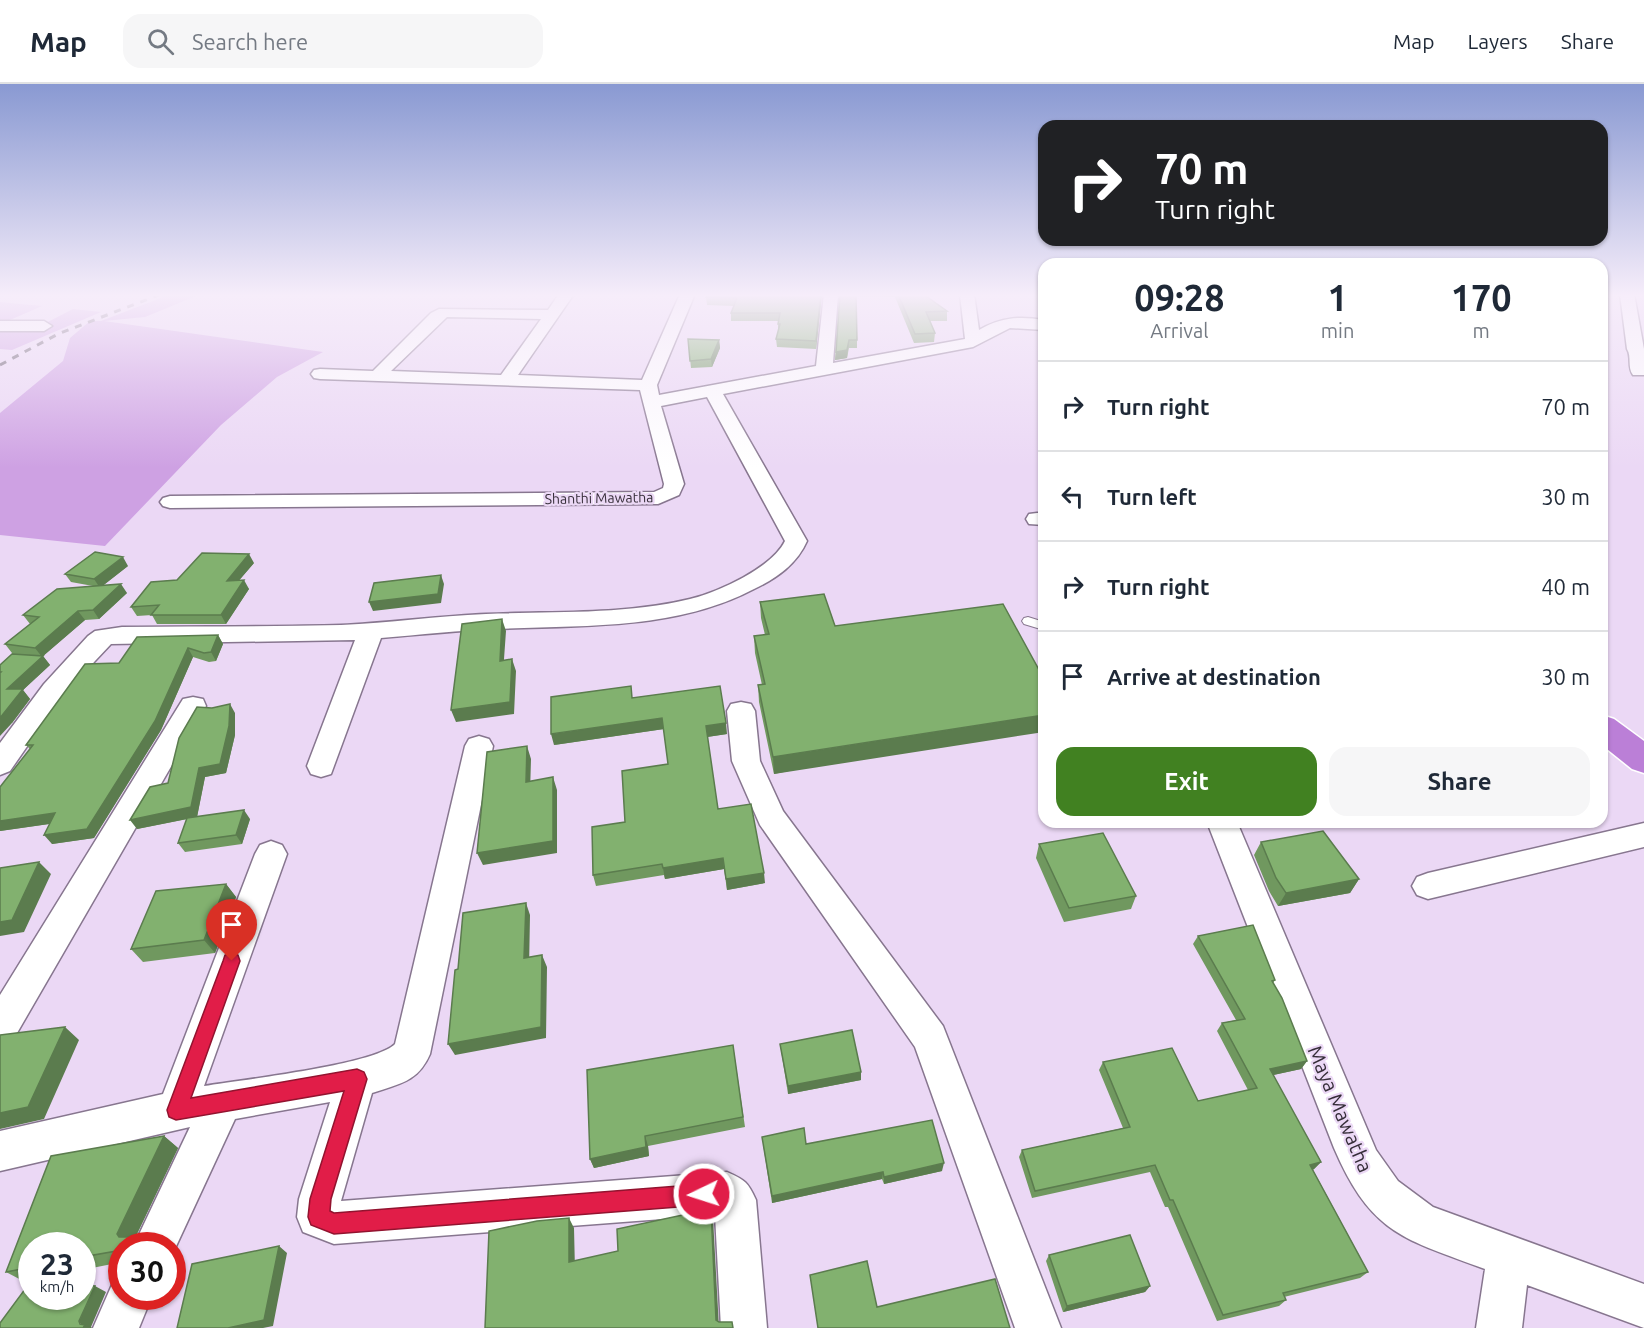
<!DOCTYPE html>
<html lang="en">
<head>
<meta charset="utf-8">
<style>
  :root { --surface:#fff; --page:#f6f6f7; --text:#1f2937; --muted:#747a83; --line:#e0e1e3; --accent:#418121 }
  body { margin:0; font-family:Ubuntu,sans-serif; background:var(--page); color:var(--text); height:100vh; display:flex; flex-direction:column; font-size:22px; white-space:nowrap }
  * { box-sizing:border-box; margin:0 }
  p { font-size:20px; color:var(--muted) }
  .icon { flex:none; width:33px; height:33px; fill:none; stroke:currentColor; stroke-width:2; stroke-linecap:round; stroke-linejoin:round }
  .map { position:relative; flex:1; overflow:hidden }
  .sheet { position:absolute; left:1038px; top:174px; width:570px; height:570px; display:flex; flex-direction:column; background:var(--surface); border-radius:18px; box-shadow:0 2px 4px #0004 }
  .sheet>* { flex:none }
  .top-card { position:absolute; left:1038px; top:36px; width:570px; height:126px; border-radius:18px; box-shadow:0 2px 4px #0004; background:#202124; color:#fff; overflow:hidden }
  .speed { position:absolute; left:18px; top:1148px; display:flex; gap:12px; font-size:30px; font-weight:700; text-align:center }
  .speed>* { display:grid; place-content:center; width:78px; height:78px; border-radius:50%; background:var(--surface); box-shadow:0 2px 4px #0004; line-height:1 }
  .speed small { font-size:15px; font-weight:400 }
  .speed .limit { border:9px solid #d22; background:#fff; color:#111 }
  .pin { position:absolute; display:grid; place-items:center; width:51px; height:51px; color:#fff; margin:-62px -26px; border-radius:50% 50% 50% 0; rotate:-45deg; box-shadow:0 0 6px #0007 }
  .pin .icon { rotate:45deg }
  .me { position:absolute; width:66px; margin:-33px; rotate:266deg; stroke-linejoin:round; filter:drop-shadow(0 0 4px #0008) }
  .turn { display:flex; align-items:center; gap:21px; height:126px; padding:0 18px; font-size:27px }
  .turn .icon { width:78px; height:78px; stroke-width:2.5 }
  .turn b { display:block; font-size:42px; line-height:51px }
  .eta { display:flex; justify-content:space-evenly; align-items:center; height:102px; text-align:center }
  .eta b { font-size:36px; font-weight:600; line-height:42px }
  .primary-button { display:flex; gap:12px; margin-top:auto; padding:12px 18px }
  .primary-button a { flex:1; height:69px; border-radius:18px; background:var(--accent); color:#fff; font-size:24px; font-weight:600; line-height:69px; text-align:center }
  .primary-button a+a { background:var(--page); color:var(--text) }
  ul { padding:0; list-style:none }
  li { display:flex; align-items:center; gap:18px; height:90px; padding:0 18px; border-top:2px solid var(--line) }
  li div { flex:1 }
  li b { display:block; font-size:22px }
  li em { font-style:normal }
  header { display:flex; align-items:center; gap:36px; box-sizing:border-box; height:84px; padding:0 30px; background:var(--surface); border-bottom:2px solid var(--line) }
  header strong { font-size:28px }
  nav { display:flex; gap:33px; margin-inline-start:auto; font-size:21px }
  .search { width:420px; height:54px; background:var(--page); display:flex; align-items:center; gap:15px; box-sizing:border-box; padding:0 21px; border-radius:18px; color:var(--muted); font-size:22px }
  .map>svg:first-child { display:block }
  .green { fill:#cea1e3 }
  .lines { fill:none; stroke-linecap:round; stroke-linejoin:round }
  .lane-casing { stroke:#87768f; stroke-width:2 }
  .street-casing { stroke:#87768f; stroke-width:3 }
  .highway-casing { stroke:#fff; stroke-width:3 }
  .lane { fill:#fff; fill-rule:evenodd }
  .street { fill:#fff; fill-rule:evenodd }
  .highway { fill:#bb7fd7; fill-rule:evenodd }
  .rail { stroke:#605565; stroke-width:3; stroke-dasharray:7 7; stroke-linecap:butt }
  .wall { fill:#70985f }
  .shaded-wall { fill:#5b7c4e }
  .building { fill:#82b16f; stroke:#5b7c4e; stroke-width:1.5 }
  .route { fill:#e11d48; stroke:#92132f; stroke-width:1.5 }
  .labels { text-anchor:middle; stroke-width:4.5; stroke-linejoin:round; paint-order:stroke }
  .far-street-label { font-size:14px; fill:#362e39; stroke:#ebd8f5 }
  .near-street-label { font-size:20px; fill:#362e39; stroke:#ebd8f5 }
</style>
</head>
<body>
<header>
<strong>Map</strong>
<div class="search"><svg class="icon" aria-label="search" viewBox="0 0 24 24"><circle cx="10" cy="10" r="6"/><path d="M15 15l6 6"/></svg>Search here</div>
<nav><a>Map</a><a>Layers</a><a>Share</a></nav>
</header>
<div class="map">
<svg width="1644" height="1244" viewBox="0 0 1644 1244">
  <rect width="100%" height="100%" fill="#ebd8f5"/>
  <path class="green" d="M171,210h30l-56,23 -41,4 219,31 -46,25 -56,48 -116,121 -105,-11v-122l63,-52 7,-23 20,-17h11z
    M0,218l42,4 -39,17 37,3 33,-17 28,3 -89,38 -12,-1z"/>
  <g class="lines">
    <g class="lane-casing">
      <path id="lane" d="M1028,533l16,5v8l-20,-6 -2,-3 2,-3z"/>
    </g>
    <g class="street-casing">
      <path id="street" d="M559,210h15l-56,81 124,5 38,-86h15l-38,91 2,10 157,-29 8,-72h14l-5,69 132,-24 -5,-45h14l5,36c22,-13 41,-14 65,-10v10l-34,-2 -37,19 -250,47 84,147c-10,23 -30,37 -53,48 -78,41 -168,36 -255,40 -39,1 -79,6 -118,9l-50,136 -10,3 -10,-3 -4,-8 48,-126 -244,4 -49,52 -52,75 -10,4v-32l44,-59 44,-48 7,-5 27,-4c73,-1 146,0 219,-2 48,-2 96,-9 145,-11 67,-3 138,1 204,-15 28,-7 82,-31 95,-58l-78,-144 -46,9 23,78 -5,11 -21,9 -488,4 -7,-2 -3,-4 3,-4 7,-2 484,-4 9,-4 1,-4 -24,-94 -320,-11 -6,-1 -3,-4 3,-4 6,-1 53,2 58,-58 8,-4 109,1zM447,233l94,2 -40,56 -110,-4z
        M1620,210h14l10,55v26h-11c-6,-8 -1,-18 -6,-26z
        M0,237h44l8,5 -8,5h-44z
        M1037,429h7v12l-15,-1 -3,-5 3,-5z
        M193,613l10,2 3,7 -193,334 -13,5v-50l183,-296z
        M741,618l10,2 4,7 5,50 23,50 160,215 118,302h-46l-100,-281 -155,-222 -28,-64 -5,-50 4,-7z
        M479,652l10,3 4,7 -63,308c-12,28 -31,30 -58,39l-31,108 386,-29c18,8 21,10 29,28l11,128h-46l-6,-113 -381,29 -31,-12 -6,-15 2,-18 31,-97 -95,17 -63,136v-10h-38l56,-118 -190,44v-40l163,-37 92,-240 5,-9 11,-4 11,4 5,9 -83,232c36,-6 170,-21 191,-42l70,-298 4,-7z
        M1207,738h30l139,328 22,31 35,26 211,77v44l-117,-43 -5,43h-46l9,-59c-81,-30 -114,-35 -151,-121z
        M1644,739v24l-216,52 -11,-4 -5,-9 5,-9 11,-4z
        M122,1193v19h30l-13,32h-46l21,-48z"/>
    </g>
    <g class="highway-casing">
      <path id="highway" d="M1602,631l12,4 30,22v32l-12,-4 -30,-24z"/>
    </g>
    <use href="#lane" class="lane"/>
    <use href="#street" class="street"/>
    <use href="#highway" class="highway"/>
    <path class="rail" d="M0,281l58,-31 103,-40"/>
  </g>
  <path class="wall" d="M822,210l-6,55 -39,-2 -1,-8 2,-7v-11h-47v-8l3,-7 -27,-1 -1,-8z
    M840,210l17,46v8h-8l-2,10 -12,2z
    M856,210h67l24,17v10h-17l5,12 -1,9 -20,1 -19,-46 -39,-1z
    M688,255l31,1 1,8 -8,19 -21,1z
    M254,479l-15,17 10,9 -23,35h-69l-5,-9 -15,1 -6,-9 46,-27z
    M128,482l-26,20 25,7 -28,26 -14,1 -42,36 7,9 -27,25 7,9 -18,24v-70l-7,-9 25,-20 -7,-9 70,-29 -22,-4 -6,-8z
    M760,518l49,165 -35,7 -15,-72 -1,-17h4l-7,-32 -1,-17 11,-1 -4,-17z
    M218,551l5,9 -7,17 -7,1 -16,-5 -32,73 -67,108 -42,6 -3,-20 -49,7 30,-82 -4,-4 93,-82z
    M633,614l94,36 -20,3 11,72 47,74 -38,7 -3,-21 -59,10 -1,-4 -68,11 -3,-11 32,-53 43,-58 -4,-35 -110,16z
    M235,629v22l-9,38 -21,4 -8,40 53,2 -8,25 -57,8 -7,-9 9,-24 -50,10 31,-46z
    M1261,758l98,37 -9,14 -72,13 -9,-15 -15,-36z
    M1039,760l97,52 -5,13 -67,13 -28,-64z
    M226,800l10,13 -21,56 -72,9 -12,-13z
    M1198,852l77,44 -2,3 34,78 -6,8 -28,6 48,87 -8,8 55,102 -8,6 -76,19 2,3 -7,6 -62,15 -49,-114h-3l-15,-35 -118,26 -13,-41 3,-7 101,-22 -24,-58 4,-8 95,39 50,-11 -31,-59 5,-8 14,-3 -43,-76z
    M780,960l81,28v8l-73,14z
    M733,961l12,82 -97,19 1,10 -55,12 -4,-9z
    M164,1052l14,12 -43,90 10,7h-23v17l-40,8v-25h-50v35l-7,2 -19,-10 45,-116z
    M763,1060h43l136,27 -58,13 -2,-5 -110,24z
    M1049,1171l101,31 -5,6 -82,20 -17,-51z
    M810,1191l67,32 133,21h-192z"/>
  <path class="shaded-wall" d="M821,210h1l-6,55v-8z
    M719,256l1,8 -8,19 -1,-8z
    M849,256l-2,18 -12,2 1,-8z
    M249,470l5,9 -23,27 -4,-9z
    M123,473l5,9 -28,22 -6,-9z
    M441,491l3,9 -3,19 -68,8 -4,-9z
    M244,496l5,9 -23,35 -5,-9z
    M121,500l6,9 -28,26 -6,-9z
    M78,527l7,9 -43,37 -7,-9z
    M502,535l4,12 -3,42 -3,-12z
    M218,551l5,9 -7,17 -5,-9z
    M188,564l5,9 -32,73 -67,108 -42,6 -8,-9z
    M43,572l7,9 -27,25 7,9 -18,24 -12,13v-18l7,-29z
    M512,575l4,12 -2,43 -58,8 -5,-12z
    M230,620l5,9v22l-9,38 -21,4 -8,40 -60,12 -7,-9 69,-52z
    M1044,631v17l-270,42 -1,-17z
    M662,634l2,11 -110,16 -3,-11z
    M726,639l1,11 -20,3 -1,-11z
    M527,662l4,13 -1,35 -4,-12z
    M553,693l4,13v63l-74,12 -6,-12z
    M244,726l6,9 -8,25 -6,-9z
    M55,729l8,9 -63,9v-10z
    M723,774l1,11 -59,10 -2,-11z
    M39,778l12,12 -27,58 -24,4v-14z
    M764,789l1,10 -38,7 -1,-11z
    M1359,795l-9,14 -72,13 8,-13z
    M226,800l10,13 -21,56 -11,-13z
    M526,819l4,12 -1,55 -5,-12z
    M542,871l5,12 -1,71 -91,17 -7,-11z
    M65,943l14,13 -35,79 -44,10v-16z
    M1307,977l-6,8 -37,8 6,-8z
    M861,988v8l-73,14v-8z
    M164,1052l14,12 -43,90 10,7h-15l-11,-8 -2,-3z
    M645,1052l3,10 1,10 -55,12 -4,-9z
    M1321,1078l-7,7 -11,3 7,-7z
    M944,1079l-2,8 -58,13v-7z
    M883,1088l-1,7 -110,24v-7z
    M711,1125l2,9 6,110 -3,-8z
    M569,1134l5,10 1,43 -6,-9z
    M279,1162l8,7 -14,73 -10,2h-35z
    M95,1202l11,6 -15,35 1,1h-9l-4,-7z
    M1150,1202l-5,6 -82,20 4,-6z"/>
  <path class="building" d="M708,210h113l-5,47 -40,-2 4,-15h-2l2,-11h-49l6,-15 -31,-1z
    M840,210h16l1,46h-8l-2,10 -11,2z
    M898,210h25l24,17 -21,1 9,21 -20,1z
    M688,255l31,1 -8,19 -21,2z
    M95,468l28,5 -29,22 -29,-5z
    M202,469l47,1 -22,27 17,-1 -23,35h-70l8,-10 -28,2 20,-25 26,-2z
    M441,491l-3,19 -69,8 5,-19z
    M121,500l-28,26 -15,1 -43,37 -30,-4 34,-27 -16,-2 34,-26z
    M824,510l11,32 168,-22 41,75v36l-271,42 -15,-72 7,-1 -11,-48 15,-2 -9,-32z
    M502,535l-2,42 12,-2 -2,43 -59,8 11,-86z
    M218,551l-7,17 -7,1 -16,-5 -33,73 -68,108 -43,6 11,-22 -55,8v-34l33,-42h-7l59,-81 34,-1 18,-26z
    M12,570l31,2 -36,33h16l-23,29v-45l1,-1h-1v-7z
    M631,602l1,12 88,-12 6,37 -20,3 12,83 33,-5 13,69 -38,6 -3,-21 -60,10 -1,-4 -69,11 -1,-48 33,-5 -3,-51 46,-7 -6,-46 -111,16v-37z
    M230,620l-1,22 -9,38 -21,4 -8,39 -61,13 20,-33 18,-4 11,-45 18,-31 15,1z
    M527,662l-1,36 27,-5v64l-76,12 10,-101z
    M244,726l-8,25 -58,8 9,-25z
    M1323,747l36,48 -73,14 -10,-15 -15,-36z
    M1103,749l33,63 -67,12 -30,-64z
    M39,778l-27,58 -12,2v-54z
    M226,800l-22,56 -73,9 25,-58z
    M526,819l-2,55 18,-3 -1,72 -93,17 7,-74 3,-1 5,-56z
    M1253,841l22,55 -3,1 10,17 25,63 -37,8 51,93 -11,3 58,107 -85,21 3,7 -63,15 -50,-115h-3l-15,-35 -120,26 -13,-41 108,-23 -27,-65 69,-14 26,53 59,-13 -35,-65 23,-4 -47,-83z
    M65,943l-37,80 -28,6v-78z
    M852,946l9,42 -73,14 -8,-42z
    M733,961l10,72 -98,19 1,11 -56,12 -3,-89z
    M932,1036l12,43 -60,14 -1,-5 -111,24 -10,-59 42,-9 2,16z
    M164,1052l-47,98 2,3h15l-3,8h-9v5l-40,7v-12h-50v22l-26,5 45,-116z
    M711,1125l5,111 3,2h13l1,6h-248l4,-97 48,-10 32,-3v44l49,-11 -1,-22z
    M1130,1151l20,51 -83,20 -18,-51z
    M279,1162l-15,74 -36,8h-51l15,-64z
    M867,1177l10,46 118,-28 15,49h-192l-8,-53z
    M31,1197l1,15h50v-11l13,1 -16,35 1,3 5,1 -2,3h-83v-5z"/>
  <linearGradient id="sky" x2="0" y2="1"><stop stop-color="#8999d2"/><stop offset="0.55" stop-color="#f6edfa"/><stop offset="1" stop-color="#f6edfa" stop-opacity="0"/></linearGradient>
  <rect width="1644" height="384" fill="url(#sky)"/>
  <path class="route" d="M232,869l6,2 2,6 -49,137 166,-29 7,3 3,7 -36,120 -1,12 4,2 370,-29 7,3 3,7 -3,8 -7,3 -370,29 -23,-9 -3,-8 2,-18 34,-108 -168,29 -7,-3 -2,-7 56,-149 2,-6z"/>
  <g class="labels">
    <g class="far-street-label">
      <text transform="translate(599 414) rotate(-1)" y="5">Shanthi Mawatha</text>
    </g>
    <g class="near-street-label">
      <text transform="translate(1340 1025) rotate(67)" y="7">Maya Mawatha</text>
    </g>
  </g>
</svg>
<div class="speed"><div>23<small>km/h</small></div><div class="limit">30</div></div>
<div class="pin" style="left:232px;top:877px;background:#d93025"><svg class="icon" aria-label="arrive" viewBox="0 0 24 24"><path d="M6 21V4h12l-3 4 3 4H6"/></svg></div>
<svg class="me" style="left:704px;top:1110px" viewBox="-20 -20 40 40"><circle r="17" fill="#e11d48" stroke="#fff" stroke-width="3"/><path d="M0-11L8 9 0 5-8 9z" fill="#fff"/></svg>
<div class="top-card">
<div class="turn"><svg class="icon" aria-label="right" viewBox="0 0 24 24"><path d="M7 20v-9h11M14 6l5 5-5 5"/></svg><div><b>70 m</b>Turn right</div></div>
</div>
<section class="sheet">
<div class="eta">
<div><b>09:28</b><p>Arrival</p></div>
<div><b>1</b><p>min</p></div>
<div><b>170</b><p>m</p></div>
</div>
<ul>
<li><svg class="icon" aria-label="right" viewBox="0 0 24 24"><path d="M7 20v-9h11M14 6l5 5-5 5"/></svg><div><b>Turn right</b></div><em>70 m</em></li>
<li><svg class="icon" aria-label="left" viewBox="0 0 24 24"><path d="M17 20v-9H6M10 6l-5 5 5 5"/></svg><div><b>Turn left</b></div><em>30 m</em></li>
<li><svg class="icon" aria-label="right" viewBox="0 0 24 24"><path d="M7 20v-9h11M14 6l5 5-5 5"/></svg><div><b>Turn right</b></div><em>40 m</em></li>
<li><svg class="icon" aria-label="arrive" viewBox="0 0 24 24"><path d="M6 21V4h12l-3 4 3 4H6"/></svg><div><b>Arrive at destination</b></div><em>30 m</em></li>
</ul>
<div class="primary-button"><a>Exit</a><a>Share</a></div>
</section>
</div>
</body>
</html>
